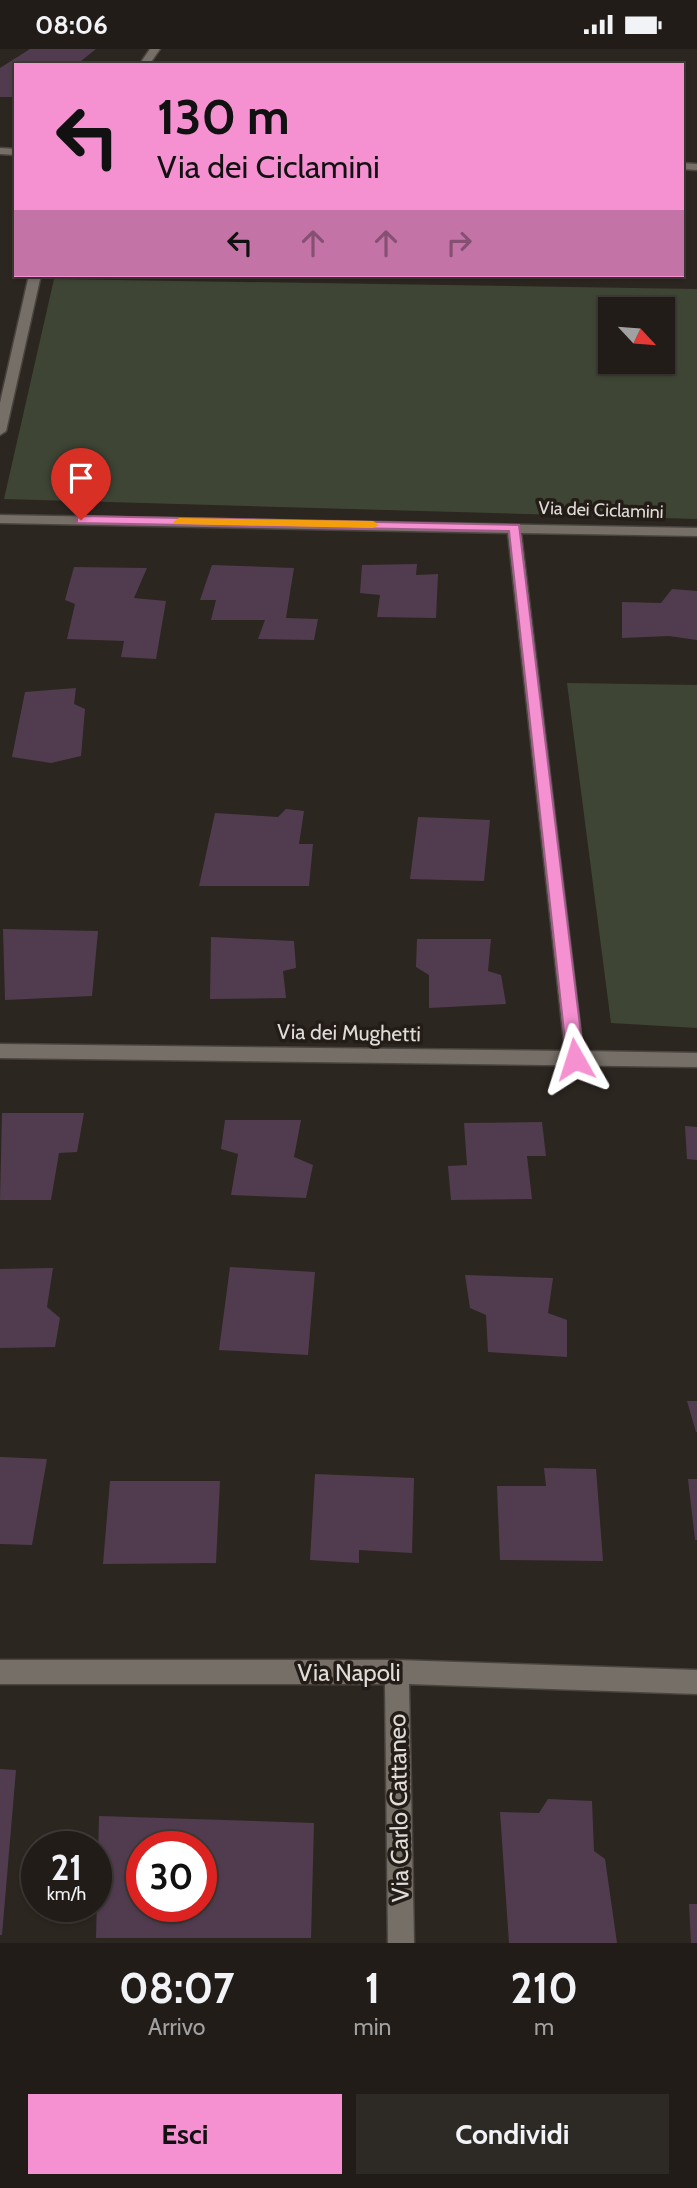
<!DOCTYPE html>
<html lang="it">
<head>
<meta charset="utf-8">
<style>
  :root { --surface:#211c18; --page:#2d2925; --text:#f1f3f6; --muted:#a2a1a2; --line:#3e3a37; --accent:#f590d1 }
  body { margin:0; font-family:Cabin,sans-serif; background:var(--page); color:var(--text); height:100vh; display:flex; flex-direction:column; font-size:26px; white-space:nowrap }
  * { box-sizing:border-box; margin:0 }
  p { font-size:23px; color:var(--muted) }
  .icon { flex:none; width:38px; height:38px; fill:none; stroke:currentColor; stroke-width:2; stroke-linecap:round; stroke-linejoin:round }
  .map { position:relative; height:1894px; overflow:hidden }
  .panel { display:flex; flex-direction:column; background:var(--surface); flex:1 }
  .panel>* { flex:none }
  .guide { position:absolute; left:14px; top:14px; width:670px; height:214px; border-radius:0px; box-shadow:0 2px 5px #0004,0 0 0 2px var(--line); background:#f590d1; color:#111; overflow:hidden }
  .needle { width:46px; rotate:116deg }
  .fabs { position:absolute; left:598px; top:248px; display:grid; gap:14px }
  .fabs a { display:grid; place-items:center; width:77px; height:77px; border-radius:0px; background:var(--surface); box-shadow:0 2px 5px #0004,0 0 0 2px var(--line); font-size:35px }
  .speed { position:absolute; left:21px; top:1782px; display:flex; gap:14px; font-size:35px; font-weight:700; text-align:center }
  .speed>* { display:grid; place-content:center; width:91px; height:91px; border-radius:50%; background:var(--surface); box-shadow:0 2px 5px #0004,0 0 0 2px var(--line); line-height:1 }
  .speed small { font-size:18px; font-weight:400 }
  .speed .limit { border:10px solid #d22; background:#fff; color:#111 }
  .pin { position:absolute; display:grid; place-items:center; width:60px; height:60px; color:#fff; margin:-72px -30px; border-radius:50% 50% 50% 0; rotate:-45deg; box-shadow:0 0 7px #0007 }
  .pin .icon { rotate:45deg }
  .me { position:absolute; width:77px; margin:-38px; rotate:354deg; stroke-linejoin:round; filter:drop-shadow(0 0 5px #0008) }
  .turn { display:flex; align-items:center; gap:24px; height:147px; padding:0 28px; font-size:32px }
  .turn .icon { width:91px; height:91px; stroke-width:2.5 }
  .turn b { display:block; font-size:49px; line-height:60px }
  .lanes { display:flex; align-items:center; height:66px; padding:0 28px; background:#0003; justify-content:center; gap:35px; direction:ltr }
  .lanes .off { opacity:.35 }
  .eta { display:flex; justify-content:space-evenly; align-items:center; height:119px; text-align:center }
  .eta b { font-size:42px; font-weight:700; line-height:49px }
  .action { display:flex; gap:14px; margin-top:auto; padding:14px 28px }
  .action a { flex:1; height:80px; border-radius:0px; background:var(--accent); color:#111; font-size:28px; font-weight:700; line-height:80px; text-align:center }
  .action a+a { background:var(--page); color:var(--text) }
  .status { display:flex; justify-content:space-between; align-items:center; height:49px; padding:0 35px; background:var(--surface); direction:ltr }
  .status svg { height:19px; fill:currentColor }
  .map>svg:first-child { display:block }
  .green { fill:#3f4535; fill-rule:evenodd }
  .building { fill:#503c4e; fill-rule:evenodd }
  .lines { fill:none; stroke-linecap:round; stroke-linejoin:round }
  .street-casing { stroke:#4a443f; stroke-width:3 }
  .street { fill:#766f68; fill-rule:evenodd }
  .route { fill:#f590d1; stroke:#9f5e88; stroke-width:2 }
  .slow { fill:#f59e0b }
  .labels { text-anchor:middle; stroke-width:7; stroke-linejoin:round; paint-order:stroke }
  .far-street-label { font-size:18px; fill:#e0dcd8; stroke:#231c17 }
  .street-label { font-size:21px; fill:#e0dcd8; stroke:#231c17 }
  .near-street-label { font-size:24px; fill:#e0dcd8; stroke:#231c17 }
</style>
</head>
<body>
<div class="status"><b>08:06</b><svg viewBox="0 0 49 12"><path d="M0 12V9h3v3zM5 12V6h3v6zM10 12V3h3v9zM15 12V0h3v12zM26 1h20v11H26zM47 4h2v5h-2z"/></svg></div>
<div class="map">
<svg width="697" height="1894" viewBox="0 0 697 1894">
  <rect width="100%" height="100%" fill="#2c2620"/>
  <path class="green" d="M54,230l643,10v230l-693,-20zM611,261h52v52h-52z
    M567,634l130,2v343l-86,-5z"/>
  <path class="building" d="M30,0h66l-20,16h-60v32h-16v-29z
    M417,515l-1,11 22,-1 -2,44 -59,-1 3,-22 -20,-2 2,-28z
    M212,516l82,3 -8,50 32,1 -4,21 -56,-1 7,-19h-54l5,-20h-16z
    M74,518l73,1 -13,30 32,3 -10,58 -35,-2 3,-16 -57,-2 8,-35 -10,-4z
    M672,540l25,2v49l-28,-4 -47,2v-36l39,1z
    M76,639l-2,16 11,5 -4,47 -30,7 -39,-6 13,-65z
    M286,760l18,2 -5,33h14l-4,42h-110l16,-73 63,4z
    M418,768l72,3 -6,61 -74,-2z
    M3,880l95,2 -6,65 -87,4z
    M211,888l83,4 2,27 -13,3 3,27 -76,1z
    M417,890h74l-3,32 13,4 5,29 -77,4v-33l-13,-8z
    M2,1064h82l-7,39 -18,1 -8,47h-51z
    M225,1071h76l-7,37 19,8 -7,33 -75,-3 7,-41 -17,-5z
    M542,1073l4,34h-19l5,43 -81,1 -3,-34 19,-1 -3,-42z
    M685,1077l12,1v33l-10,-1z
    M230,1218l85,5 -7,83 -89,-5z
    M53,1219l-6,39 13,11 -5,29 -55,1v-79z
    M465,1226l88,3 -5,35 19,7v37l-79,-5 -2,-37 -16,-7z
    M687,1352h10v31h-1z
    M0,1408l47,2 -15,86 -32,-1z
    M544,1419l52,1 7,92 -103,-1 -3,-74h49z
    M315,1425l99,4 -2,75 -53,-3v13l-49,-3z
    M688,1430h9v61h-2z
    M110,1432h110l-4,82 -113,1z
    M0,1720l16,1 -14,165h-2z
    M548,1750l44,2 2,50 11,8 12,84h-108l-9,-131 39,1z
    M99,1767l215,7 -3,115h-215zM142,1797h59v60h-59z
    M689,1855h8v39h-6z"/>
  <g class="lines">
    <g class="street-casing">
      <path id="street" d="M150,0h10l-11,16h-10z
        M0,99l16,1v6l-16,-1z
        M682,114l15,1v6l-15,-1z
        M29,226h12l-35,156 -6,4v-32z
        M0,466l697,13v8l-176,-3 62,518 114,2v14l-697,-9v-14l565,7 -57,-518 -508,-10z
        M0,1611h397l300,10v24l-288,-10 5,259h-26l-3,-259h-385z"/>
    </g>
    <use href="#street" class="street"/>
  </g>
  <path class="route" d="M81,467l438,9 65,534 -3,4h-11l-3,-4 -58,-528 -432,-8v-5z"/>
  <path class="slow" d="M179,469l194,3 6,4 -6,3 -198,-4 -2,-2z"/>
  <g class="labels">
    <g class="far-street-label">
      <text transform="translate(601 461) rotate(2)" y="6">Via dei Ciclamini</text>
    </g>
    <g class="street-label">
      <text transform="translate(349 984) rotate(1)" y="7">Via dei Mughetti</text>
    </g>
    <g class="near-street-label">
      <text x="349" y="1632">Via Napoli</text>
      <text transform="translate(399 1759) rotate(-91)" y="8">Via Carlo Cattaneo</text>
    </g>
  </g>
</svg>
<div class="fabs">
<a><svg class="needle" viewBox="-14 -14 28 28"><path d="M0-13l5 13h-10z" fill="#e53935"/><path d="M0 13l5-13h-10z" fill="#a2a1a2"/></svg></a>
</div>
<div class="speed"><div>21<small>km/h</small></div><div class="limit">30</div></div>
<div class="pin" style="left:81px;top:471px;background:#d93025"><svg class="icon" aria-label="arrive" viewBox="0 0 24 24"><path d="M6 21V4h12l-3 4 3 4H6"/></svg></div>
<svg class="me" style="left:575px;top:1010px" viewBox="-20 -20 40 40"><path d="M0-17L14 15 0 8-14 15z" fill="#f590d1" stroke="#fff" stroke-width="4"/></svg>
<div class="guide">
<div class="turn"><svg class="icon" aria-label="left" viewBox="0 0 24 24"><path d="M17 20v-9H6M10 6l-5 5 5 5"/></svg><div><b>130 m</b>Via dei Ciclamini</div></div>
<div class="lanes"><svg class="icon" aria-label="left" viewBox="0 0 24 24"><path d="M17 20v-9H6M10 6l-5 5 5 5"/></svg><svg class="icon off" aria-label="ahead" viewBox="0 0 24 24"><path d="M12 20V5M6 11l6-6 6 6"/></svg><svg class="icon off" aria-label="ahead" viewBox="0 0 24 24"><path d="M12 20V5M6 11l6-6 6 6"/></svg><svg class="icon off" aria-label="right" viewBox="0 0 24 24"><path d="M7 20v-9h11M14 6l5 5-5 5"/></svg></div>
</div>
</div>
<section class="panel">
<div class="eta">
<div><b>08:07</b><p>Arrivo</p></div>
<div><b>1</b><p>min</p></div>
<div><b>210</b><p>m</p></div>
</div>
<div class="action"><a>Esci</a><a>Condividi</a></div>
</section>
</body>
</html>
